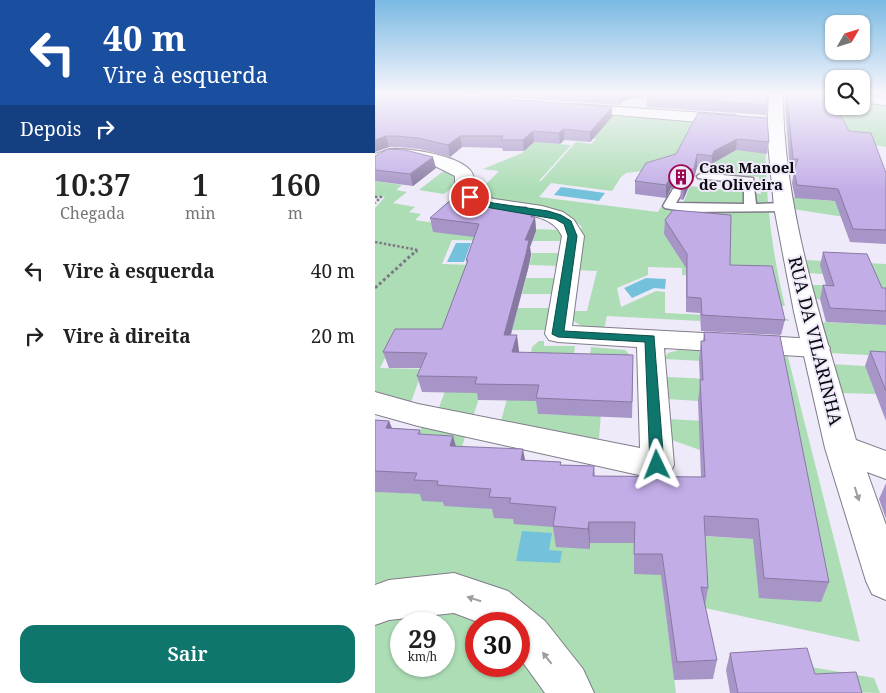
<!DOCTYPE html>
<html lang="pt">
<head>
<meta charset="utf-8">
<style>
  :root { --surface:#fff; --page:#f6f6f6; --text:#222; --muted:#767676; --accent:#0f766e }
  body { margin:0; font-family:"Noto Serif",serif; background:var(--page); color:var(--text); height:100vh; display:flex; flex-direction:column; font-size:19px; white-space:nowrap }
  * { box-sizing:border-box; margin:0 }
  p { font-size:16px; color:var(--muted) }
  .icon { flex:none; width:28px; height:28px; fill:none; stroke:currentColor; stroke-width:2; stroke-linecap:round; stroke-linejoin:round }
  .map { position:relative; flex:1; overflow:hidden }
  .drawer { display:flex; flex-direction:column; background:var(--surface); width:375px }
  .drawer>* { flex:none }
  .hud { background:#1a4fa0; color:#fff; overflow:hidden }
  .needle { width:32px; rotate:51deg }
  .tools { position:absolute; left:450px; top:15px; display:grid; gap:10px }
  .tools a { display:grid; place-items:center; width:45px; height:45px; border-radius:10px; background:var(--surface); box-shadow:0 1px 4px #0004; font-size:25px }
  .speed { position:absolute; left:15px; top:612px; display:flex; gap:10px; font-size:25px; font-weight:700; text-align:center }
  .speed>* { display:grid; place-content:center; width:65px; height:65px; border-radius:50%; background:var(--surface); box-shadow:0 1px 4px #0004; line-height:1 }
  .speed small { font-size:12px; font-weight:400 }
  .speed .limit { border:8px solid #d22; background:#fff; color:#111 }
  .pin { position:absolute; display:grid; place-items:center; width:42px; height:42px; color:#fff; margin:-21px; border:2px solid #fff; border-radius:50%; box-shadow:0 1px 5px #0007 }
  .me { position:absolute; width:55px; margin:-28px; rotate:358deg; stroke-linejoin:round; filter:drop-shadow(0 0 4px #0008) }
  .turn { display:flex; align-items:center; gap:18px; height:105px; padding:0 20px; font-size:22px }
  .turn .icon { width:65px; height:65px; stroke-width:2.5 }
  .turn b { display:block; font-size:35px; line-height:42px }
  .then { display:flex; align-items:center; height:48px; padding:0 20px; background:#0003; gap:10px; font-size:19px }
  .eta { display:flex; justify-content:space-evenly; align-items:center; height:85px; text-align:center }
  .eta b { font-size:30px; font-weight:600; line-height:35px }
  .primary-button { display:flex; gap:10px; margin-top:auto; padding:10px 20px }
  .primary-button a { flex:1; height:58px; border-radius:15px; background:var(--accent); color:#fff; font-size:20px; font-weight:600; line-height:58px; text-align:center }
  ul { padding:0; list-style:none }
  li { display:flex; align-items:center; gap:15px; height:65px; padding:0 20px }
  li div { flex:1 }
  li b { display:block; font-size:19px }
  li em { font-style:normal }
  main { display:flex; flex:1; min-height:0 }
  .map>svg:first-child { display:block }
  .green { fill:#acddb5; fill-rule:evenodd }
  .water { fill:#74c1db }
  .lines { fill:none; stroke-linecap:round; stroke-linejoin:round }
  .service-casing { stroke:#817c8a; stroke-width:3 }
  .minor-casing { stroke:#817c8a; stroke-width:2 }
  .tertiary-casing { stroke:#817c8a; stroke-width:2 }
  .path-far1 { stroke:#7c7982; stroke-width:2.5; stroke-dasharray:2.5 2; stroke-linecap:butt }
  .path { stroke:#7c7982; stroke-width:3; stroke-dasharray:3 2.5; stroke-linecap:butt }
  .service { fill:#fff; fill-rule:evenodd }
  .minor { fill:#fff; fill-rule:evenodd }
  .tertiary { fill:#fff; fill-rule:evenodd }
  .wall { fill:#a795c7 }
  .shaded-wall { fill:#8879a2 }
  .building { fill:#c2ade7; stroke:#8879a2 }
  .oneway { fill:#9e9d9f }
  .route { fill:#0f766e; stroke:#0a4d48 }
  .labels { text-anchor:middle; stroke-width:4; stroke-linejoin:round; paint-order:stroke }
  .far-poi-label { font-size:15px; font-weight:bold; fill:#0c0a0f; stroke:#efeaf9; text-anchor:start }
  .street-label { font-size:18px; fill:#0c0a0f; stroke:#efeaf9 }
</style>
</head>
<body>
<main>
<section class="drawer">
<div class="hud">
<div class="turn"><svg class="icon" aria-label="left" viewBox="0 0 24 24"><path d="M17 20v-9H6M10 6l-5 5 5 5"/></svg><div><b>40 m</b>Vire à esquerda</div></div>
<div class="then">Depois<svg class="icon" aria-label="right" viewBox="0 0 24 24"><path d="M7 20v-9h11M14 6l5 5-5 5"/></svg></div>
</div>
<div class="eta">
<div><b>10:37</b><p>Chegada</p></div>
<div><b>1</b><p>min</p></div>
<div><b>160</b><p>m</p></div>
</div>
<ul>
<li><svg class="icon" aria-label="left" viewBox="0 0 24 24"><path d="M17 20v-9H6M10 6l-5 5 5 5"/></svg><div><b>Vire à esquerda</b></div><em>40 m</em></li>
<li><svg class="icon" aria-label="right" viewBox="0 0 24 24"><path d="M7 20v-9h11M14 6l5 5-5 5"/></svg><div><b>Vire à direita</b></div><em>20 m</em></li>
</ul>
<div class="primary-button"><a>Sair</a></div>
</section>
<div class="map">
<svg width="511" height="693" viewBox="0 0 511 693">
  <rect width="100%" height="100%" fill="#efeaf9"/>
  <path class="green" d="M486,99l25,3v45l-24,-4 -52,22 -20,-2v-3l45,-54h26z
    M219,114l172,14c-2,59 5,121 19,178h-4l-6,-27 -93,-4v-7l-34,-1v8l-31,13 4,19 35,-16 9,1v21l123,6 1,2 -89,-4v4l-93,-5 -3,13 -19,-1 -13,-8 -2,-9h17l10,-40 -21,-1 7,-29 -2,-15 -13,-10 -9,-4 -74,-13 -12,-10v-4h12l14,-14 -16,-2 39,-16 12,-11 37,3 -32,36h2l35,-39 15,2 5,-5 -21,-3zM338,162l-2,6 6,1 -1,3 43,5 2,17 -71,-8 -9,23 -20,-2 -3,5 -119,-15 12,-14 61,8 9,-14 5,-4z
    M71,169l7,5 3,10 -12,10 -25,-4z
    M0,181l27,4 -6,5 11,2 -14,11 22,4 -6,5 12,2 -6,6 27,4 27,-11 -29,-4 18,-16 41,48 -47,-1 -10,24 30,1 5,54h38l3,-11h31l-4,22h-78l-30,8h-42l-15,30 43,1 -12,33 -36,-11v-183l10,-11 -10,-1z
    M416,197l39,4 12,-4 2,20 -51,-8z
    M158,229l29,1 1,11h-31l4,-9z
    M154,253h33l-2,13 -31,-1 3,-10 -4,-1z
    M430,260l81,4v38l-72,-3 -4,-14h17l-4,-11 -15,-1z
    M151,278h30l-3,16h-31z
    M445,322l66,3v31l-58,-3z
    M164,341h5v5h31l-3,23 -44,-1 4,-21z
    M216,347l34,3 8,8v13l-45,-1z
    M304,350l108,3 73,289 -155,-34 -4,-72 52,3 24,-174 -113,-6 4,-6z
    M456,364l34,2 11,28 -37,-1z
    M76,375l35,1 -13,41 -35,-7z
    M292,377l68,3 -36,21 -32,-2z
    M133,395l34,2 -4,17 27,1 3,-16 34,1 -3,39 -98,-18z
    M292,419l75,4 -42,27 -31,-11z
    M47,426l43,11 -6,20 -47,-7z
    M0,487l1,5 49,2 20,8 51,8 20,9 43,8 30,22 1,-6h45l38,32 -9,24 12,94h-301zM26,624h43v42h-43zM101,624h43v42h-43z
    M425,665l74,13 6,15 -73,-2z"/>
  <path class="water" d="M186,187l44,6 -6,8 -45,-6z
    M81,243h15l-7,19h-17z
    M271,278l20,1 -1,10 -11,-1 -22,10 -8,-10z
    M147,531l30,2 -3,17 13,1 -2,12 -44,-2z"/>
  <g class="lines">
    <g class="service-casing">
      <path id="service" d="M327,173l51,5 3,26 28,-1 6,4 -6,4 -97,1 -22,-4 -2,-2 10,-17 4,-1 6,3 -7,12 68,1v-21l-46,-5 -1,-2z"/>
    </g>
    <g class="minor-casing">
      <path id="minor" d="M151,94h23l-2,3 -40,9 -5,-1 -2,-3 2,-3z
        M486,94l25,3v8l-25,-3z
        M200,104l159,11 5,2 3,3 -3,3 -5,2 -164,-14 -2,-3 2,-3z
        M15,149c19,-1 67,6 80,21 5,6 4,12 4,19l8,6 12,4 48,7 21,6 11,8 10,16 -12,90 244,13 10,3 4,6 -4,6 -10,3 -152,-9 10,117 -5,10 -12,4 -239,-53 -43,-12v-22l43,12 222,44 -3,-101 -79,-5 -9,-2 -4,-6 17,-98c-17,-37 -83,-10 -107,-45v-15l-20,-10 -27,-6 -17,-1 -16,8v-13z
        M79,573l54,18 37,30 38,48 11,24h-49l-26,-36v-33h-36l-29,-11 -65,7 -14,5v-40l14,-5z"/>
    </g>
    <g class="tertiary-casing">
      <path id="tertiary" d="M394,94h14c0,117 41,234 73,346l30,11v28l-19,-7 19,53v75l-14,-6 -6,-13 -41,-133 -31,-136 -20,-105 -7,-75z"/>
    </g>
    <path class="path-far1" d="M0,197h6l-6,6
      M0,242l43,8 -2,2"/>
    <path class="path" d="M0,288l42,-38"/>
    <use href="#service" class="service"/>
    <use href="#minor" class="minor"/>
    <use href="#tertiary" class="tertiary"/>
  </g>
  <path class="wall" d="M0,94l237,23 -22,25 -26,-2 -4,4 -26,-2 -10,9h-21l-1,-3 -40,-1 -12,10 -30,-8 -21,-2h-10l-14,5z
    M88,94h188l-28,7 -3,4z
    M409,94h50l7,22 8,15 37,42v71l-36,-2 -15,-41 -40,-3 -3,-15 2,-12 -4,-1z
    M272,97l120,8 -1,10 -119,-8z
    M323,113l71,29 -2,12 -31,-4 -23,13 -2,5 -14,-1 -4,15h-2l-8,18 -3,-1 1,-11 -3,-2 -7,2 -5,10 -31,-4v-13l41,-27z
    M0,156l61,12 -23,18 -38,-5z
    M133,207h19l1,6h4l1,4h2l1,14 -6,16 1,8 -3,14 -17,66 8,16v1l114,19 -1,47 -94,-4 -2,-13 -58,-1 -1,-7 -55,-1 -5,-16 4,-8h-32l-6,-16 59,-23 25,-65 -1,-4 8,-23 -41,-5 -3,-14z
    M290,220l65,45 55,55 -4,15 -80,-4 -1,-18 -14,-1v-44l-22,-34z
    M448,252l59,36h4v37l-60,-3 -6,-23 3,-14h3l-6,-20z
    M329,332l125,250 -8,20 -62,-4 -6,-59 -48,-3 3,52 -3,18 12,54 -4,19 -39,1 -13,-105 -27,-1v-31h-44v6l-34,-2 -3,-20 -39,-3 -1,-5 -19,-1 -2,-9 -48,-3 -1,-4 -21,-1 -2,-7 -45,-2v-72l14,1 3,7 28,2 1,5 32,1 2,10 70,14 36,2v3l33,1 1,10 106,1 -3,-76 2,-17 -1,-23 2,-20h2z
    M495,351l16,1v69l-21,-55z
    M511,483v36l-7,-20z
    M355,653l85,21 47,19h-132l-4,-23z"/>
  <path class="shaded-wall" d="M246,94h30l-28,7 -3,4v-10z
    M237,107v10l-22,25v-10z
    M189,129v11l-4,4 -1,-11z
    M158,131l1,11 -10,9 -1,-11z
    M11,136l3,11 -14,5v-12z
    M85,136l2,11 -12,10 -2,-12z
    M362,139l-1,11 -23,13 -2,5 1,-12 2,-5z
    M322,154v13l-4,15 1,-13z
    M58,157l3,11 -23,18 -3,-12z
    M316,169v13l-8,18 1,-13z
    M304,174l-1,12 -7,2 -5,10v-13l6,-10z
    M157,213l1,8 2,-4 1,14 -6,16 1,8 -3,14 -22,82 -2,-16z
    M142,335l2,16 -4,17 -3,-16z
    M14,421l8,21 -11,-14z
    M78,436l6,21 -9,-11z
    M148,449l4,21 -6,-10z
    M214,522l1,21v6l-2,-20z"/>
  <path class="building" d="M0,94h63l174,13 -22,25 -26,-3 -5,4 -26,-2 -10,9h-22l2,-4h-43l-12,9 -30,-7 -22,-2h-10l-11,4z
    M223,94h23l-1,1z
    M284,94h109l-1,11 -120,-8z
    M412,94h47v12h5l2,10 8,15 22,2 15,40v57l-33,-1 -15,-40 -41,-4 -3,-14 4,-12h-5z
    M323,113l69,5 2,24 -32,-3 -23,12 -2,5 -15,-2 -3,15h-3l-7,18h-3l5,-9 -7,-4 -7,1 -6,10 -31,-4 11,-18 30,-9z
    M13,149l17,1 28,7 -23,17 -35,-4v-14z
    M78,198l55,9h19l-2,6h7l-1,4h4l-10,23h4l-3,14 -22,81h13l-5,17 121,3 -1,47 -96,-4 3,-13 -64,-1 2,-7 -60,-1 10,-23 -44,-1 12,-23h47l26,-69h-2l13,-36 -49,-6z
    M298,210l58,5 -1,50 42,1 13,54 -83,-5 -1,-17 -14,-1v-43l-22,-34z
    M448,252l44,2 15,34h4v23l-56,-3 -7,-23 11,1z
    M329,332l76,4 49,246 -65,-4 -6,-59 -54,-3 4,72 -7,-1 16,73 -40,2 -15,-108h-28l1,-32h-46l-1,7 -35,-3 3,-19 -47,-4 2,-5 -22,-1 2,-8 -54,-4 1,-4 -24,-1 3,-7 -42,-2v-51l14,1 -3,7 34,2 -2,4 35,2 -3,10 73,3 -2,11 40,2 -1,3 34,1 -1,10 112,1 -5,-97h3l-2,-39h4z
    M495,351l16,1v39z
    M432,648l8,26 41,-2 6,21h-124l-8,-40z"/>
  <defs><path id="oneway-solid" d="M-6-.8H1V-3.2L6.5 0L1 3.2V.8H-6Z" transform="scale(1.25)"/></defs>
  <g class="oneway">
    <use href="#oneway-solid" transform="translate(482 494) rotate(72)"/>
    <use href="#oneway-solid" transform="translate(99 599) rotate(-163)"/>
    <use href="#oneway-solid" transform="translate(172 658) rotate(-128)"/>
  </g>
  <linearGradient id="sky" x2="0" y2="1"><stop stop-color="#79b9e3"/><stop offset="0.49" stop-color="#f8f6fc"/><stop offset="1" stop-color="#f8f6fc" stop-opacity="0"/></linearGradient>
  <rect width="511" height="191" fill="url(#sky)"/>
  <path class="route" d="M95,195l23,8 55,8 13,4 10,6 6,15 -13,95 90,5 10,129 -2,4 -5,2 -5,-2 -2,-4 -5,-123 -87,-5 -6,-3 16,-98 -4,-12 -9,-5 -64,-11 -24,-9 -1,-2z"/>
  <defs>
    <g id="building-ring" transform="scale(1.25)"><circle r="9.5" fill="#efeaf9" stroke="#9d054f" stroke-width="1.5"/><path d="M-4-6H4V6H1V3H-1V6H-4ZM-2.5-4.3h1.7v1.8h-1.7ZM.8-4.3h1.7v1.8H.8ZM-2.5-1h1.7V.8h-1.7ZM.8-1h1.7V.8H.8Z" fill="#9d054f"/></g>
  </defs>
  <g fill-rule="evenodd">
    <use href="#building-ring" x="306" y="177"/>
  </g>
  <g class="labels">
    <g class="far-poi-label">
      <text x="324" y="173">Casa Manoel<tspan x="324" dy="17">de Oliveira</tspan></text>
    </g>
    <g class="street-label">
      <text transform="translate(440 341) rotate(76)" y="6">RUA DA VILARINHA</text>
    </g>
  </g>
</svg>
<div class="tools">
<a><svg class="needle" viewBox="-14 -14 28 28"><path d="M0-13l5 13h-10z" fill="#e53935"/><path d="M0 13l5-13h-10z" fill="#767676"/></svg></a>
<a><svg class="icon" aria-label="search" viewBox="0 0 24 24"><circle cx="10" cy="10" r="6"/><path d="M15 15l6 6"/></svg></a>
</div>
<div class="speed"><div>29<small>km/h</small></div><div class="limit">30</div></div>
<div class="pin" style="left:95px;top:197px;background:#d93025"><svg class="icon" aria-label="arrive" viewBox="0 0 24 24"><path d="M6 21V4h12l-3 4 3 4H6"/></svg></div>
<svg class="me" style="left:282px;top:465px" viewBox="-20 -20 40 40"><path d="M0-17L14 15 0 8-14 15z" fill="#0f766e" stroke="#fff" stroke-width="4"/></svg>
</div>
</main>
</body>
</html>
